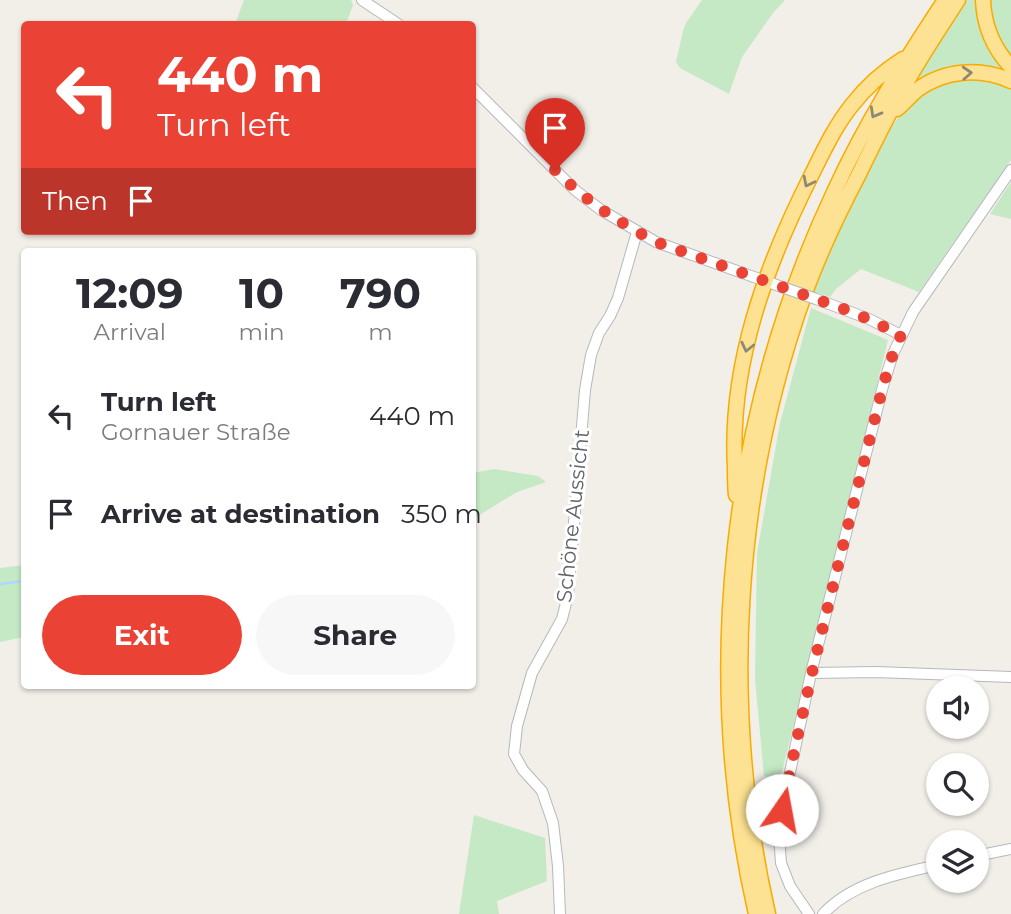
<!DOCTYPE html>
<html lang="en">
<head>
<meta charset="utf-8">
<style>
  :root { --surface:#fff; --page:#f7f7f7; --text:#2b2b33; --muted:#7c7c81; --accent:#ea4335 }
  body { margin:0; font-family:Montserrat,sans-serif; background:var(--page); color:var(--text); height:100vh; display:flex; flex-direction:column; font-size:26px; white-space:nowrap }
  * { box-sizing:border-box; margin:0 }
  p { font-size:23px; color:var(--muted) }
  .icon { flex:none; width:38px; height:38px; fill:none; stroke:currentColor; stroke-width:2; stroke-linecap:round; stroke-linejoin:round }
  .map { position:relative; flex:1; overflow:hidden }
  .drawer { position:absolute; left:21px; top:248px; width:455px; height:441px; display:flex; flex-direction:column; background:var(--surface); border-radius:7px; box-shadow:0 2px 5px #0004 }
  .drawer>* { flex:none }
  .guide { position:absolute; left:21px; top:21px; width:455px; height:214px; border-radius:7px; box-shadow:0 2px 5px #0004; background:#ea4335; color:#fff; overflow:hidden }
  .tools { position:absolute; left:926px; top:676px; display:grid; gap:14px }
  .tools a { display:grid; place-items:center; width:63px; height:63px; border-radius:50%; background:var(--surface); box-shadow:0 2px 5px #0004; font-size:35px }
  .pin { position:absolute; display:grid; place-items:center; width:60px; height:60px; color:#fff; margin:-72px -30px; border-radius:50% 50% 50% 0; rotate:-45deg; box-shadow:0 0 7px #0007 }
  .pin .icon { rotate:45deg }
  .me { position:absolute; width:77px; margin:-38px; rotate:12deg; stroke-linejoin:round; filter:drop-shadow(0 0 5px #0008) }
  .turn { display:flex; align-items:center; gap:24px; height:147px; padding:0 21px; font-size:32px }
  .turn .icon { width:91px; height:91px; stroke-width:2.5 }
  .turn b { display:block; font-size:49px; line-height:60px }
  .then { display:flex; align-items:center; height:66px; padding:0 21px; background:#0003; gap:14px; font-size:26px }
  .eta { display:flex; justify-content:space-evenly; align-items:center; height:119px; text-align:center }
  .eta b { font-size:42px; font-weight:700; line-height:49px }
  .cta { display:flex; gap:14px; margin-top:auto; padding:14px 21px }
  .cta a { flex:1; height:80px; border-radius:42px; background:var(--accent); color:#fff; font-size:28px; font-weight:700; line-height:80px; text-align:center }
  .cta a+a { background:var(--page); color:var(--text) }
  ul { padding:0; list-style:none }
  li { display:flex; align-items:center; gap:21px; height:98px; padding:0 21px }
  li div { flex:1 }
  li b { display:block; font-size:26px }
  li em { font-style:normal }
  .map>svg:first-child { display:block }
  .green { fill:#c5e8c5 }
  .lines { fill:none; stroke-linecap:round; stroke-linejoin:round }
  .stream { stroke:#aadaff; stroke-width:2.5 }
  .minor-casing { stroke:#b5b8bc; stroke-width:12 }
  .highway-casing { stroke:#f9ab00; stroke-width:17 }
  .minor { stroke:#fff; stroke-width:10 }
  .highway { stroke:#fde293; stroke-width:14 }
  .minor-bridge-casing { stroke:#b5b8bc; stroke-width:12; stroke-linecap:butt }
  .minor-bridge { stroke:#fff; stroke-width:10 }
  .oneway { stroke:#8e8975 }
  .route { stroke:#ea4335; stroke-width:12; stroke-dasharray:0 21.6 }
  .labels { text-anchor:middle; stroke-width:6; stroke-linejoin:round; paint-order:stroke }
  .street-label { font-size:21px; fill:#5f6368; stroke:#fff }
</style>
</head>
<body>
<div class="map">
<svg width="1011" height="914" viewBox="0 0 1011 914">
  <rect width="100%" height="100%" fill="#f1efe8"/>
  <path class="green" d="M244,0h107l2,5 -7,19h-111z
    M702,0h83l-12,13 -31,44 -13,37 -49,-26 -4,-6 7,-31 3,-8z
    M967,0h11l33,73 -25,-5 -76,22z
    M988,0h23v60l-13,-17z
    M982,78l29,8v74l-92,132 -58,-23 -25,20 -6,8 -16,-5 14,-38 60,-121 17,-27 24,-18 26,-9z
    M1011,182v37l-21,-5z
    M811,308l77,32 -108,440 -16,-4 -9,-97 2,-126 23,-130z
    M494,469l44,7 8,6 -29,10 -44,27v-46z
    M24,565v72l-24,5v-74z
    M474,815l71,23 2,43 -50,20 2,13h-40z"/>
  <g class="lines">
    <path class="stream" d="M0,584l24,-3"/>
    <g class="minor-casing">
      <path id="minor" d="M362,0l36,24
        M472,87l103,103 26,20 55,32 126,45
        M816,299l53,20 32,16
        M811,673l65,-1 135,5
        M976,856l35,-7
        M560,914l-2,-48 -5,-43 -11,-32 -19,-21 -9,-16 3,-28 15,-53 30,-54 6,-24 17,-205 6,-35 8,-22 11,-17 8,-18 19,-66
        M809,914l-19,-28 -9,-23 -2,-28 3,-25 29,-137 72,-287 10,-32 20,-42 98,-142
        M823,914c29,-31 74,-40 115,-49"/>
    </g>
    <g class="highway-casing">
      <path id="highway" d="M983,0c1,26 10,48 28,67
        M897,109c7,-6 13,-13 20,-19 27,-20 63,-23 94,-9
        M736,495c-1,-9 -1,-18 -1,-27 -6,-103 31,-203 77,-294 12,-24 23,-48 40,-69 14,-18 32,-34 51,-46
        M756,914c-55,-240 -27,-499 78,-722 31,-68 70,-130 111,-192
        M768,914c-47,-206 -34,-426 38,-624 15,-40 33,-78 53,-116 13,-27 26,-54 41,-80 17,-32 38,-63 58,-94"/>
    </g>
    <use href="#minor" class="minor"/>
    <use href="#highway" class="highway"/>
    <g class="minor-bridge-casing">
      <path id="minor-bridge" d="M782,287l34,12"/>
    </g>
    <use href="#minor-bridge" class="minor-bridge"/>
  </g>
  <defs><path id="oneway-chevron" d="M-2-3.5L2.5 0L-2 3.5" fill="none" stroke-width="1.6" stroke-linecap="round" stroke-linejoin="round" transform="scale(1.75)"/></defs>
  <g class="oneway">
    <use href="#oneway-chevron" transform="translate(967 73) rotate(-3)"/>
    <use href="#oneway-chevron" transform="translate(875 113) rotate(119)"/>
    <use href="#oneway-chevron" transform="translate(808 182) rotate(117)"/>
    <use href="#oneway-chevron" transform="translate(747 347) rotate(103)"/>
  </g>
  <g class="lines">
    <path class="route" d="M555,170c32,32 62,51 101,72l199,71 46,22 -8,19 -10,32c-35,141 -72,281 -101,424"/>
  </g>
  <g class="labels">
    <g class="street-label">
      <text transform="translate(573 516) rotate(-84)" y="7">Schöne Aussicht</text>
    </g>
  </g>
</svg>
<div class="tools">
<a><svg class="icon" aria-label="sound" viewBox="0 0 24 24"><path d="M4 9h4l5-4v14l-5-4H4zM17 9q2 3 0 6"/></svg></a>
<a><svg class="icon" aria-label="search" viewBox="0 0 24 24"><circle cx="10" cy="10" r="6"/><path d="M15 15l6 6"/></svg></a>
<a><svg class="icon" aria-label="layers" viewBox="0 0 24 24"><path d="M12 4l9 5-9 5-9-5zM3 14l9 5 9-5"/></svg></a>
</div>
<div class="pin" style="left:555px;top:170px;background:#d93025"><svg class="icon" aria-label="arrive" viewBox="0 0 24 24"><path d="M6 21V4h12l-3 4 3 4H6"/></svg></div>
<svg class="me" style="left:782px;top:810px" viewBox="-20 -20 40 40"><circle r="19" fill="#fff"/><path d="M0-13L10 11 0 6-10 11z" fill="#ea4335"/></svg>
<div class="guide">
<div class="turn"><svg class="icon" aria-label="left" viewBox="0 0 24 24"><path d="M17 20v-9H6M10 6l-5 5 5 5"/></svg><div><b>440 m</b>Turn left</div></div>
<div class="then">Then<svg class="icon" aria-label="arrive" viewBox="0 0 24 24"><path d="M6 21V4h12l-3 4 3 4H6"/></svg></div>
</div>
<section class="drawer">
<div class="eta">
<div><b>12:09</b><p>Arrival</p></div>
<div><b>10</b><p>min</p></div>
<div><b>790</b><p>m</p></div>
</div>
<ul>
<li><svg class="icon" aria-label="left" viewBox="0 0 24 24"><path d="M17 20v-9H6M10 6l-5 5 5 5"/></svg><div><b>Turn left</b><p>Gornauer Straße</p></div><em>440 m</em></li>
<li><svg class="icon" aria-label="arrive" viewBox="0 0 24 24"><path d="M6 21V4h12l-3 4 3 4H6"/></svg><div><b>Arrive at destination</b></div><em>350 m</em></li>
</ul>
<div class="cta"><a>Exit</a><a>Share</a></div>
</section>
</div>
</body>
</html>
